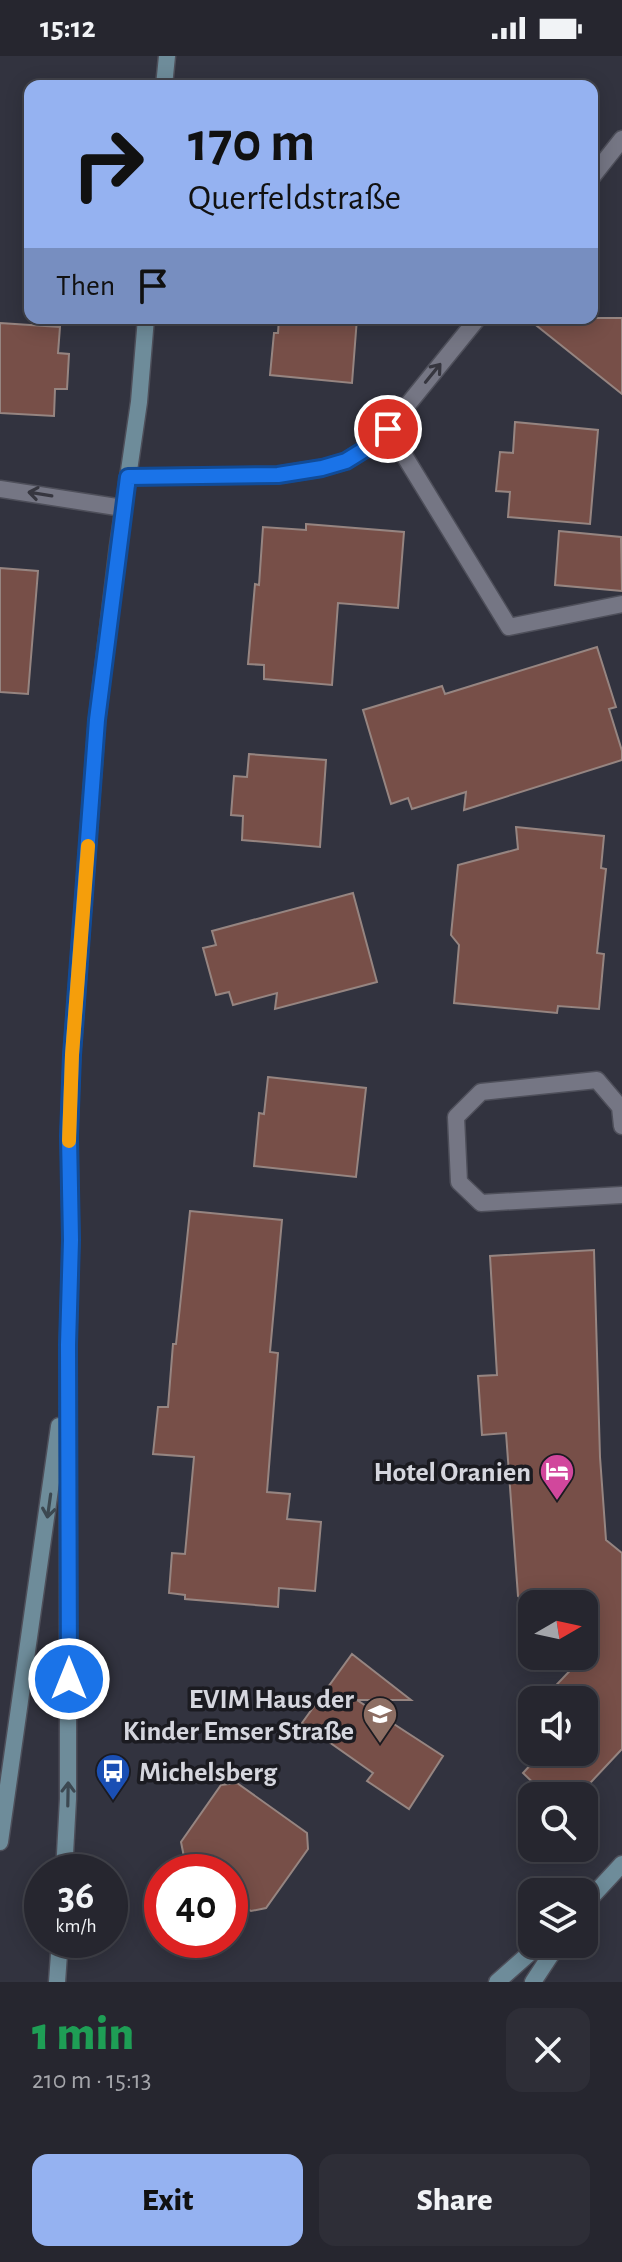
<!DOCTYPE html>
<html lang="en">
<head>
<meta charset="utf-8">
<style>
  :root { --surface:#26262f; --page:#2e2e37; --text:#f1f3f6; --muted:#a4a5aa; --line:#42434b; --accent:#95b2f1 }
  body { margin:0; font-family:"Alegreya Sans",sans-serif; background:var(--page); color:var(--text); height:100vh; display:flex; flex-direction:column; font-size:30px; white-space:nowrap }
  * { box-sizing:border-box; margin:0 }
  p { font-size:26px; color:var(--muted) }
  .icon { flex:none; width:44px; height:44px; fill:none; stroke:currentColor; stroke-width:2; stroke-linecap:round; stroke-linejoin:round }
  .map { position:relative; height:1926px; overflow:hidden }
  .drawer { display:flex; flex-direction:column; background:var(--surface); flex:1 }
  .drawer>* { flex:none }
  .top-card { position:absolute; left:24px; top:24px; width:574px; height:244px; border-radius:16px; box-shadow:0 4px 20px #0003,0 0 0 2px var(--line); background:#95b2f1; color:#111; overflow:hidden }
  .needle { width:52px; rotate:81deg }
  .fabs { position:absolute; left:518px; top:1534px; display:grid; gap:16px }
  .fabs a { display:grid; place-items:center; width:80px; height:80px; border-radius:16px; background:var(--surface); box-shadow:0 4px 20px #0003,0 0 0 2px var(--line); font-size:40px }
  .speed { position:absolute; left:24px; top:1798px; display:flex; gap:16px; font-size:40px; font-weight:700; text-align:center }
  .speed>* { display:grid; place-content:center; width:104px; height:104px; border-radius:50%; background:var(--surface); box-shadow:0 4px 20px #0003,0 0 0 2px var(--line); line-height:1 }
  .speed small { font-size:20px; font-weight:400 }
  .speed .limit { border:12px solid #d22; background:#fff; color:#111 }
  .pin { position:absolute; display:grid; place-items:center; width:68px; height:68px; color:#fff; margin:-34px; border:4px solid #fff; border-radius:50%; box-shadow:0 2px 8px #0007 }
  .me { position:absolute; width:88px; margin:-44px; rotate:0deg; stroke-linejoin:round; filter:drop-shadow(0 0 6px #0008) }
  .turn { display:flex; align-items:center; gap:28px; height:168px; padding:0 32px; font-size:36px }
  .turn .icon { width:104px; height:104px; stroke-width:2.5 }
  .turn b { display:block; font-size:56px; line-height:68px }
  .then { display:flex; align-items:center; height:76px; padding:0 32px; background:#0003; gap:16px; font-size:30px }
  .round { display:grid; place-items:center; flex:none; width:84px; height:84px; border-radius:16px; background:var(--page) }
  .headline { display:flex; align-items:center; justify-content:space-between; height:136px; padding:0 32px }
  h1 { font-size:48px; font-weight:800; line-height:60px; color:#1e9e55 }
  .action { display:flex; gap:16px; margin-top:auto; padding:16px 32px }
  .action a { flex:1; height:92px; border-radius:16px; background:var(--accent); color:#111; font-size:32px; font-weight:800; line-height:92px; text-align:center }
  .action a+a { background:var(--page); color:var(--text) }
  .status { display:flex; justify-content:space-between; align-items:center; height:56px; padding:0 40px; background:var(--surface); direction:ltr }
  .status svg { height:22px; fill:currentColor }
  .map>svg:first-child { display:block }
  .building { fill:#774f48; stroke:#968581; stroke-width:2 }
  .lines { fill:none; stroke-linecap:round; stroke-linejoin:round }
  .lane-casing { stroke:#4e4f5a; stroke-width:19 }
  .street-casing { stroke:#4e4f5a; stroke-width:19 }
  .secondary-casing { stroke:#4e4f5a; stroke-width:19 }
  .lane { stroke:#757684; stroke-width:16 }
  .street { stroke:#757684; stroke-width:16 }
  .secondary { stroke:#6e8c9a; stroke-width:16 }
  .oneway { stroke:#36363f }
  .oneway2 { stroke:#3c4851 }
  .route-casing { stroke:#114b97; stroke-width:20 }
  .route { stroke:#1a73e8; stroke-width:14 }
  .slow { stroke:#f59e0b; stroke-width:14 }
  .labels { text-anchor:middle; stroke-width:7; stroke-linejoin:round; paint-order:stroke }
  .poi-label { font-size:28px; font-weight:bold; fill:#d5d6de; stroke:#1b1b21; text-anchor:end }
</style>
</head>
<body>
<div class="status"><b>15:12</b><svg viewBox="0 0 49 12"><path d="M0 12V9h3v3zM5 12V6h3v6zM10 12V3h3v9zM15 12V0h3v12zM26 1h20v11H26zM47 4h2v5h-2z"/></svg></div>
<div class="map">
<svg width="622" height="1926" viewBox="0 0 622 1926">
  <rect width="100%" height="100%" fill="#32333f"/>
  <path class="building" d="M279,262h78l-5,65 -82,-8 4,-42h4z
    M527,262h95v76z
    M0,267l60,4 -2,26 11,1 -2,35h-12l-1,27 -54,-3z
    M515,366l83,8 -8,94 -82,-7 2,-25 -14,-1 4,-39 13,1z
    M306,468l98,8 -6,76 -60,-5 -6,82 -68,-6v-14l-16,-1 7,-80 4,1 4,-58 43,3z
    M559,475l62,6 1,54 -67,-6z
    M0,512l38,3 -10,123 -28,-2z
    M597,591l19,60 -7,2 13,42v9l-158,50 2,-18 -54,17 -4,-11 -17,6 -28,-94 79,-24 3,8z
    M249,698l77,6 -6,87 -78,-7 1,-24 -12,-1 3,-39 13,1z
    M516,771l88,9 -3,32 5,1 -9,84 7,1 -5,55 -41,-3 -1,7 -103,-10 5,-58 -8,-10 7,-70 60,-16z
    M353,837l24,89 -102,27 2,-16 -44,12 -4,-13 -13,3 -13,-47 13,-3 -4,-14z
    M268,1021l98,11 -10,89 -102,-11 5,-53 5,1z
    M190,1155l92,9 -12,132 8,1 -11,139 23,2 -3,25 34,3 -6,69 -36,-3 -1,19 -93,-8v-4l-16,-2 3,-40 13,1 9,-97 -41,-3 5,-47h10l5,-63h3z
    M594,1194l6,207 6,83 16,13v196l-44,47h-31l-24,-23 13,-14 -6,-6 2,-2 52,1v-52h-42l41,-43 -2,-1h3v-52h-52v5l-14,-13 -12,-163 -24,2 -4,-59 19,-1 -7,-119z
    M352,1598l59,46h-54l86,56 -34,53 -42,-28 6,-8 -71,-50z
    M237,1727l70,50 1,16 -42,59 -15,3 -21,-14v-25h-43l-6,-30 40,-57z"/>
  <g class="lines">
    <g class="lane-casing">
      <path id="lane" d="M388,373l121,198 113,-23
        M622,1070l-2,-19 -23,-27 -116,12 -25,25 3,65 22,21 141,-8"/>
    </g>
    <g class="street-casing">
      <path id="street" d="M592,121l30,-38
        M128,421l150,-2 44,-7 24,-7 21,-13 21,-19 90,-111
        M0,433l123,19"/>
    </g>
    <g class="secondary-casing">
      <path id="secondary" d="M164,30l3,-30
        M0,1786l59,-416
        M64,1816l4,-73v-454l3,-105 -2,-104 3,-81 25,-335 21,-174 21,-144 7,-84
        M584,1849l38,-41
        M57,1926l3,-42
        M497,1926l43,-38
        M533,1926l25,-38"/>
    </g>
    <use href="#lane" class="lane"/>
    <use href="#street" class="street"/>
    <use href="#secondary" class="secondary"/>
  </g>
  <defs><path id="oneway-shaft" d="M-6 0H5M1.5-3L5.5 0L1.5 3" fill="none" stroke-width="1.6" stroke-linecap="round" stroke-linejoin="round" transform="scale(2)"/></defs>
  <g class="oneway">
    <use href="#oneway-shaft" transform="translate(433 317) rotate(-51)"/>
    <use href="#oneway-shaft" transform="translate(40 438) rotate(-171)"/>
  </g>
  <g class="oneway2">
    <use href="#oneway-shaft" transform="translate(49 1450) rotate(98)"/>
    <use href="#oneway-shaft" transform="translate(68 1738) rotate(-89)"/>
  </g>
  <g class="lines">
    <g class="route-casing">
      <path id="route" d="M69,1623l-1,-334 3,-105 -2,-104 3,-81 25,-335 31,-243 150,-2 44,-7 24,-7 21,-13 21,-19"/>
    </g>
    <use href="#route" class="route"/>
    <path class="slow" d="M69,1085l3,-86 16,-209"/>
  </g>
  <defs>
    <g id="hotel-pin" transform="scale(1.8)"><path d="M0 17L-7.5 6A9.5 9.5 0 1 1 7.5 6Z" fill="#d1479c" stroke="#1b1b21"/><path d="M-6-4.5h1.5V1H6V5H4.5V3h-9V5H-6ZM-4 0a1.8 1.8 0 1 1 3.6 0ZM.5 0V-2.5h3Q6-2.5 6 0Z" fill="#fff"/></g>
    <g id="school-pin" transform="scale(1.8)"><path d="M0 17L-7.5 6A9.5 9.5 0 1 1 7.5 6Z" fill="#8d6e63" stroke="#1b1b21"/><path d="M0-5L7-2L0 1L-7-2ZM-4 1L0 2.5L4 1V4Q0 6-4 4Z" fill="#fff"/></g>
    <g id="bus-pin" transform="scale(1.8)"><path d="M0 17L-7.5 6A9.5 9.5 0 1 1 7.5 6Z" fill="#1a4fb4" stroke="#1b1b21"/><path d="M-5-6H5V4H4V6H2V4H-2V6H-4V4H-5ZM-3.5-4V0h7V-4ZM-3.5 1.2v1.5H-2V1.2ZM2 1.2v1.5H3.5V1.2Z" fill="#fff"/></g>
  </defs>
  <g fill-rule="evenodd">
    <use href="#hotel-pin" x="557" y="1415"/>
    <use href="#school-pin" x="380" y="1658"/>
    <use href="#bus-pin" x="113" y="1715"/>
  </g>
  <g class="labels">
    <g class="poi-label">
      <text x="531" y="1425">Hotel Oranien</text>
      <text x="354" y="1652">EVIM Haus der<tspan x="354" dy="32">Kinder Emser Straße</tspan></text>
      <text x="139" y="1725" text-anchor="start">Michelsberg</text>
    </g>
  </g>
</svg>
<div class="fabs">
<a><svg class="needle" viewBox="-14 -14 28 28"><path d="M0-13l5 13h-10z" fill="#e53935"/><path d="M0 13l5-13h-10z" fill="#a4a5aa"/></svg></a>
<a><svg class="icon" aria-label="sound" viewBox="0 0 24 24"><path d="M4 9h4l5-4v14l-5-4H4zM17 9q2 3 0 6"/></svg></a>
<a><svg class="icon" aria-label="search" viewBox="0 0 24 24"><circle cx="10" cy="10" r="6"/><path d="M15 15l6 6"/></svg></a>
<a><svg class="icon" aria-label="layers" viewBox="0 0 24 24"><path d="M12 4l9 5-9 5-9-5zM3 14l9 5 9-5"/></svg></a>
</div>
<div class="speed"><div>36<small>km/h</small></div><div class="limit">40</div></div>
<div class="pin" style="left:388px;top:373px;background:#d93025"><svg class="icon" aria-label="arrive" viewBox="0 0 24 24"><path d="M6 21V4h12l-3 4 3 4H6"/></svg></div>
<svg class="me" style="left:69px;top:1623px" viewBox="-20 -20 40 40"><circle r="17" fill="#1a73e8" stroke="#fff" stroke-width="3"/><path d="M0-11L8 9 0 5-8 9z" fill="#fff"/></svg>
<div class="top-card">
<div class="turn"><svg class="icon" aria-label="right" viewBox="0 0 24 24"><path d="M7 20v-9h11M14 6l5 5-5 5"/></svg><div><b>170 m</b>Querfeldstraße</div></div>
<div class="then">Then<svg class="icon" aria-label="arrive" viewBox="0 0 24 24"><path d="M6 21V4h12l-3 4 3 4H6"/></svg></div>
</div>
</div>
<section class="drawer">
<div class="headline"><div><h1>1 min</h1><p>210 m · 15:13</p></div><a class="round"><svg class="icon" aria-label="close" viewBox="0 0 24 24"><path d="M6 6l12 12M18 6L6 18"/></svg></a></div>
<div class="action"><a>Exit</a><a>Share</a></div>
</section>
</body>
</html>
